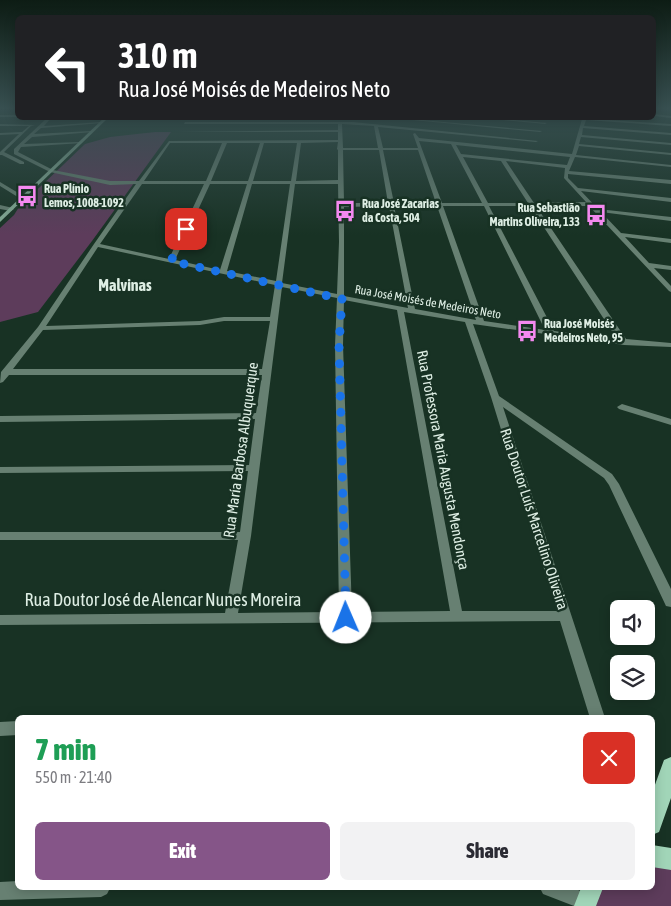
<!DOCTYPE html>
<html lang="en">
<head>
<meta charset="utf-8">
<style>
  :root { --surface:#fff; --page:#f2f2f3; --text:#2b2b33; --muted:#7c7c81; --accent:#855588 }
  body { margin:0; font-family:"Asap Condensed",sans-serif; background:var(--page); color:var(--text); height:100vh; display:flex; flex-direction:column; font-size:19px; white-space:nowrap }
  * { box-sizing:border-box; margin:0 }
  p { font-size:16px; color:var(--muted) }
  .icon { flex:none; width:28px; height:28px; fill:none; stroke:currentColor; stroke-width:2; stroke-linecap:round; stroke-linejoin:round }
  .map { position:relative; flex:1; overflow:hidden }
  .sheet { position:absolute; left:15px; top:715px; width:640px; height:175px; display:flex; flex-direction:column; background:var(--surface); border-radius:8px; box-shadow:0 2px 12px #0003 }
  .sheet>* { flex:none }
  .top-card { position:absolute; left:15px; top:15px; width:641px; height:105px; border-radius:8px; box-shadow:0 2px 12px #0003; background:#202124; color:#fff; overflow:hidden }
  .tools { position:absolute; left:610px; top:600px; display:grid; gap:10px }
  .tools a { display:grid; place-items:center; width:45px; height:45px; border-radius:8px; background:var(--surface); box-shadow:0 2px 12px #0003; font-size:25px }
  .pin { position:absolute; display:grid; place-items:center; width:42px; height:42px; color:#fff; margin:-21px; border-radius:10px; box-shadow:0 2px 8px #0006 }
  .me { position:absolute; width:55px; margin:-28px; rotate:359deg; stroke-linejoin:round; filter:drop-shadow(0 0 4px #0008) }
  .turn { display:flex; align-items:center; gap:18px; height:105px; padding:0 20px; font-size:22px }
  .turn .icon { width:65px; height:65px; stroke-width:2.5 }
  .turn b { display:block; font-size:35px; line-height:42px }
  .round { display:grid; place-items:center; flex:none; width:52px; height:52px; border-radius:8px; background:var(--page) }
  .head { display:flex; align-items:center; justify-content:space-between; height:85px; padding:0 20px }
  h1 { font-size:30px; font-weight:800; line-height:38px; color:#1e9e55 }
  .cta { display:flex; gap:10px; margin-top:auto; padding:10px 20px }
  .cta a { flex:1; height:58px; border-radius:8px; background:var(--accent); color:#fff; font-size:20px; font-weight:800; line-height:58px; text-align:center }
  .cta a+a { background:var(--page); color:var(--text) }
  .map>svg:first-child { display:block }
  .green { fill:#5d3c5b }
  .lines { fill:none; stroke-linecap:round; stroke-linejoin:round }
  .street { fill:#678072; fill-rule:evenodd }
  .secondary { fill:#88b099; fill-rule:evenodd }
  .primary { fill:#a1d5b8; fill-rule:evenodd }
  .route { stroke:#1a73e8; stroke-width:9; stroke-dasharray:0 16.2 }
  .labels { text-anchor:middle; stroke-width:5; stroke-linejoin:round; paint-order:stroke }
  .far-poi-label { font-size:12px; font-weight:bold; fill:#deeee4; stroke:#183224; text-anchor:start }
  .far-street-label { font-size:12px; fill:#deeee4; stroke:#183224 }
  .street-label { font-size:15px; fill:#deeee4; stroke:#183224 }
  .far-district-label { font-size:16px; font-weight:bold; fill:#deeee4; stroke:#183224 }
  .near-street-label { font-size:18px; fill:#deeee4; stroke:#183224 }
</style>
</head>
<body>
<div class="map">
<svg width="671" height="906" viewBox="0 0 671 906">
  <rect width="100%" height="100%" fill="#183224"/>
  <path class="green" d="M155,132h16l-79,109 -54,71 -38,10v-94l14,-13 5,-8 66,-63 25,-7z
    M653,863l18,1v42h-81l2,-11 8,-7h52z"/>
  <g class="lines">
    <path class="street" d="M0,108h18v1h-18z
      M654,108h17v2l-17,-1z
      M654,114l17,2v2l-17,-2z
      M0,115h18v2h-18z
      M47,118h4l-7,8 57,-4 2,1 -62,5 -7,6 57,-3 2,1 -61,5 -8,7 56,-2 2,1 -61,4 -3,5 35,18 57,11h29l30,-40 169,-1v-8h-161l161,-2v-6h-154l1,-2h168l185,19 -2,1 -158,-15 5,21h35l-5,-14 2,-1 4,5 153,16 10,-35 -5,-1 94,6v2l-85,-6 -2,6 87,7v2l-88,-7 -1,7 89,8v2l-90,-8 -2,7 92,9v2l-92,-9 -3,9 95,10v2l-96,-10 -6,14 102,9v4l-103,-10v4l10,10 93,10v4l-90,-11 17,18 73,8v4l-70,-9 20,21 50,6v4l-46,-6 24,26 22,3v4l-17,-2 17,18v6l-2,-1 -80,-85h-53l90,133 45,4v4l-47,-2 -151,-21 26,72 113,78 7,10 52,105v18l-5,-1 -57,-121 -5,-7 -101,-71 102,311h-15l-30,-97 -560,4v-10l225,-2 13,-73h-238v-8h240l8,-61 -248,2v-6l249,-2 6,-46 -255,3v-6l256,-3 6,-38h-253l-6,7 -3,1 1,-11 37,-45 56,-83 42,-60 -26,1 -60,-13 -36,-18v-5zM342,124l32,2 4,22h-35zM419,141l32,3 31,59h-40zM338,142l-1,7 1,1v30l-42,1 5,-38zM170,143h52l-16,38h-62zM227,143h33l-12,38h-37zM264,143h33l-6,38h-38zM456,145l114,12 -3,8 -106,-11zM343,150h36l9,53h-44zM383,150h35l18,53h-42zM463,157l38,4 27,42h-40zM506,161l59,7 -1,10 22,24 -52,1zM142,184h62l-35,75 -69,-15zM210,184h37l-27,86 -45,-10zM252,184h38l-14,97 -49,-10zM295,184h43l1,58 -2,52 -55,-11zM389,206l19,102 -64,-12v-89zM394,206h43l39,114 -61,-11zM443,206h41l61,124 -61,-9zM489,206h41l87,133 -63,-8zM98,247l177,38 -5,32h-46l-24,4 -154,5zM282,287l55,11 -2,47 4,267 -101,1 13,-77zM344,300l53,10 53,301 -98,1 -9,-267zM404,312l61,10 26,75 66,214h-95zM224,321h46l-8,48h-249l30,-39 157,-5z
      M391,118h9l142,13 -2,1z
      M482,118h10l55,5 -2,1z
      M0,124l35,1 -4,1 -27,26 20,10v2h-4l-18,-9h-2v-3l19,-18 -19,1v-2l22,-1 7,-6h-29z
      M0,182l25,15 1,1 -5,1 -21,-13z
      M0,205l13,3 1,1 -3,2 -11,-2z
      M622,404l49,15v6l-52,-16 -2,-2z
      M18,721v14l-18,1v-14z
      M18,881v7h92l-3,6 -6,3 -101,3v-18z
      M540,888h33l18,7 3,6 -2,5h-18l-31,-12z"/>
    <path class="secondary" d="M104,118h4l-108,104v-5z"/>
    <path class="primary" d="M671,757v41l-12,34 -7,3v-42l12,-33z
      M652,845l19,3v22l-19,-3z
      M581,888h22l-7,18h-22z"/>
  </g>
  <linearGradient id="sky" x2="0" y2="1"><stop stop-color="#0d1c14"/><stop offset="0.46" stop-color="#374f50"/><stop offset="1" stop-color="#374f50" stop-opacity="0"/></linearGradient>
  <rect width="671" height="235" fill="url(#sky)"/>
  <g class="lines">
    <path class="route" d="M186,229l-15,32 171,38 -3,46 7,273"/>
  </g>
  <defs>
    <g id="bus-bare" transform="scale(1.725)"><path d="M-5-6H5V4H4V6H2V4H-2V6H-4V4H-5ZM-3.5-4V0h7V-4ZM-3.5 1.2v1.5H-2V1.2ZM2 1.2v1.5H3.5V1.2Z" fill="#f489f0" stroke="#183224" stroke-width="2.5" paint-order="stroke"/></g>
  </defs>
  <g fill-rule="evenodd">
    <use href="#bus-bare" x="27" y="196"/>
    <use href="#bus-bare" x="345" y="211"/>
    <use href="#bus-bare" x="596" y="215"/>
    <use href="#bus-bare" x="527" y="331"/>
  </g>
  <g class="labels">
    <g class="far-poi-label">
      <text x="44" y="193">Rua Plínio<tspan x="44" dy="14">Lemos, 1008-1092</tspan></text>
      <text x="362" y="208">Rua José Zacarias<tspan x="362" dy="14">da Costa, 504</tspan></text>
      <text x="580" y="212" text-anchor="end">Rua Sebastião<tspan x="580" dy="14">Martins Oliveira, 133</tspan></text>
      <text x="544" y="328">Rua José Moisés<tspan x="544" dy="14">Medeiros Neto, 95</tspan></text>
    </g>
    <g class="far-street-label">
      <text transform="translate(428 302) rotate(10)" y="4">Rua José Moisés de Medeiros Neto</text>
    </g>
    <g class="street-label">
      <text transform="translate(241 450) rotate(-82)" y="5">Rua María Barbosa Albuquerque</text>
      <text transform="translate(443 460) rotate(79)" y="5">Rua Professora Maria Augusta Mendonça</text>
      <text transform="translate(534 519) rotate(72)" y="5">Rua Doutor Luís Marcelino Oliveira</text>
    </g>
    <g class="far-district-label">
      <text x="125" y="291">Malvinas</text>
    </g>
    <g class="near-street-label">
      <text x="163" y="606">Rua Doutor José de Alencar Nunes Moreira</text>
    </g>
  </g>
</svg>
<div class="tools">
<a><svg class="icon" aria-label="sound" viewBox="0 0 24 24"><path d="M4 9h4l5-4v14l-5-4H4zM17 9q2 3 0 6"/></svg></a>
<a><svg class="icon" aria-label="layers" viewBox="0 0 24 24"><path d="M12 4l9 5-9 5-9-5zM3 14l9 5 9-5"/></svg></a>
</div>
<div class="pin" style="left:186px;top:229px;background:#d93025"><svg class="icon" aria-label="arrive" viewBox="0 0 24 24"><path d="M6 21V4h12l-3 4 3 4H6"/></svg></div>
<svg class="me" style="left:346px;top:618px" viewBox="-20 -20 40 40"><circle r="19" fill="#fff"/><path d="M0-13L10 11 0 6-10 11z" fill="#1a73e8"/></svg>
<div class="top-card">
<div class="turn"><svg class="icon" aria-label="left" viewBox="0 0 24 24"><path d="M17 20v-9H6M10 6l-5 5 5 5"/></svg><div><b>310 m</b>Rua José Moisés de Medeiros Neto</div></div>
</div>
<section class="sheet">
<div class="head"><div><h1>7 min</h1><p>550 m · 21:40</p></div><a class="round" style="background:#d93025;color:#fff"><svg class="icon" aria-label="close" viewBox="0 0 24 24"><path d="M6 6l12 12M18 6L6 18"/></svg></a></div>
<div class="cta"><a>Exit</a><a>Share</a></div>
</section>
</div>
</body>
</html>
